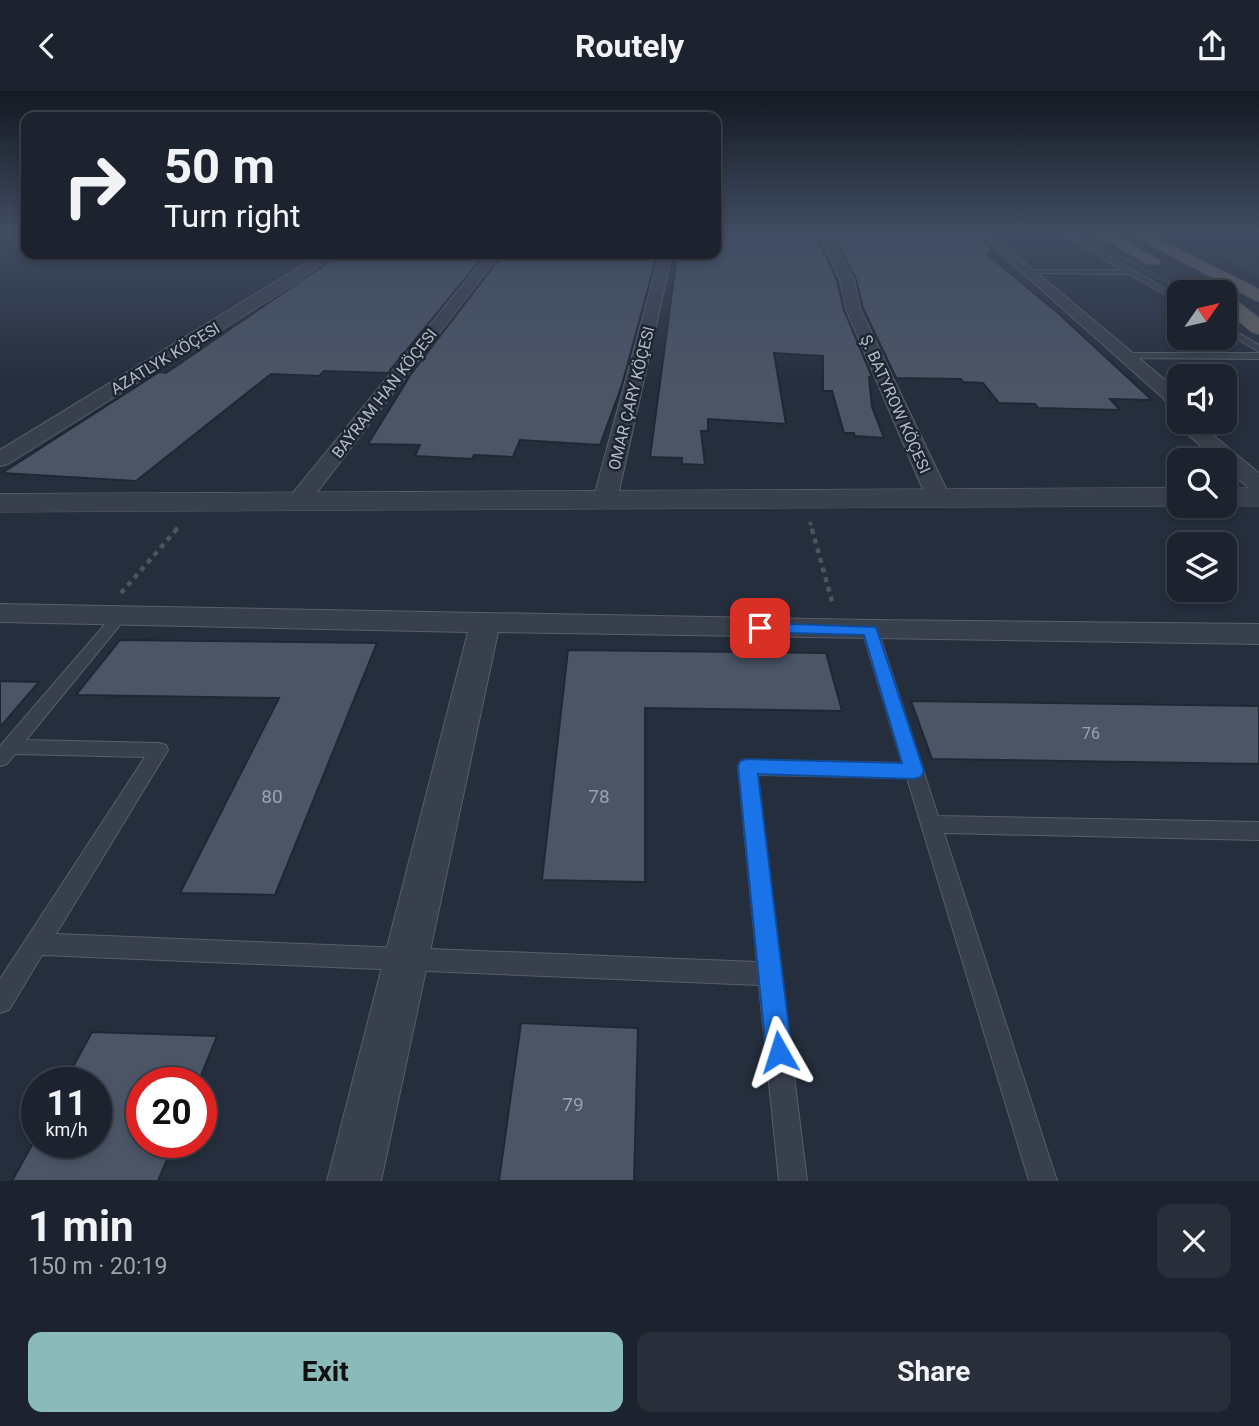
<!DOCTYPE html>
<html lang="en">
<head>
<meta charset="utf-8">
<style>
  :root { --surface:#1c222e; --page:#292f3a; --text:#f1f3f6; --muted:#a0a4aa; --line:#3a3f4a; --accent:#8bbbb9 }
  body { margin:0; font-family:Roboto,sans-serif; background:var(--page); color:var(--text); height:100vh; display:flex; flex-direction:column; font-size:26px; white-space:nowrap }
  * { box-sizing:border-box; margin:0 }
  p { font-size:23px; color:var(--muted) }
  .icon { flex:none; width:38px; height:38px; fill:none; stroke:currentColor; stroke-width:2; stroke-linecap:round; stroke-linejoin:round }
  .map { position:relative; height:1090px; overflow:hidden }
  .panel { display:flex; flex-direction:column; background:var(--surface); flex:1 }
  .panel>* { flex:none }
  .banner { position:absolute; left:21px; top:21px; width:700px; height:147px; border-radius:14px; box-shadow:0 4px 10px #0003,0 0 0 2px var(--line); background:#1c222e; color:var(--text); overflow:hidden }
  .needle { width:46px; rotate:56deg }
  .fabs { position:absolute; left:1167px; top:189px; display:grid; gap:14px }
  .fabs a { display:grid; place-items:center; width:70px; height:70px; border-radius:14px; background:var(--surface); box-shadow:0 4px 10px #0003,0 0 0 2px var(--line); font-size:35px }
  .speed { position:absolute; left:21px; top:976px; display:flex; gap:14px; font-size:35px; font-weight:700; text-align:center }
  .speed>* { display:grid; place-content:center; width:91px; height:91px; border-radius:50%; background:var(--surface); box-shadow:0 4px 10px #0003,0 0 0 2px var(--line); line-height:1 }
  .speed small { font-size:18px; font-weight:400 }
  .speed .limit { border:10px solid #d22; background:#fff; color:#111 }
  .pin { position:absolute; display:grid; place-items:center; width:60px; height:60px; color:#fff; margin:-30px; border-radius:14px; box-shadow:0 4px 10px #0006 }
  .me { position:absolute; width:77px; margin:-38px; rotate:354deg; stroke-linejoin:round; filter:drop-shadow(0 0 5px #0008) }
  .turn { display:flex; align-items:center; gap:24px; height:147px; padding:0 28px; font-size:32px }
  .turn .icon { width:91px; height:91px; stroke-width:2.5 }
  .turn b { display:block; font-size:49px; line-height:60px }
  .round { display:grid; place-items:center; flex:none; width:74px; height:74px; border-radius:14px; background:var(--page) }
  .headline { display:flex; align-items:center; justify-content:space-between; height:119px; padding:0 28px }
  h1 { font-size:42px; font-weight:700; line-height:52px }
  .button { display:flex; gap:14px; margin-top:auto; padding:14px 28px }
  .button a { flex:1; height:80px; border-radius:14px; background:var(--accent); color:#111; font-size:28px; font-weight:700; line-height:80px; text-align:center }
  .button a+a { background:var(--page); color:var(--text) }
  header { display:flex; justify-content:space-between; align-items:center; height:91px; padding:0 28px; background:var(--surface); font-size:32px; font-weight:700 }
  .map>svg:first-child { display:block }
  .green { fill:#273b3e }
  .building { fill:#4b5566; stroke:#202734; stroke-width:2 }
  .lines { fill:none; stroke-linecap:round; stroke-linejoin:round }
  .service-casing { stroke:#575e6b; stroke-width:2 }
  .minor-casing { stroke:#575e6b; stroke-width:2 }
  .tertiary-casing { stroke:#575e6b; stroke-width:1 }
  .trunk-casing { stroke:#444b58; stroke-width:2 }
  .path-far2 { stroke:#45585b; stroke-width:2; stroke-dasharray:2.5 2.5; stroke-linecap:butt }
  .path-far1 { stroke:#45585b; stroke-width:3.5; stroke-dasharray:3.5 3.5; stroke-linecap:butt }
  .path { stroke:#45585b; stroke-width:4.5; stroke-dasharray:5 5; stroke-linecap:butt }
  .service { fill:#39404d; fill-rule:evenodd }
  .minor { fill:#39404d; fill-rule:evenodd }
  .tertiary { fill:#39404d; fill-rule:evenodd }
  .trunk { fill:#656462; fill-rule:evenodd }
  .route { fill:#1a73e8; stroke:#114b97; stroke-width:2 }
  .labels { text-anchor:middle; stroke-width:5; stroke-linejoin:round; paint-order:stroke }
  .far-street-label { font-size:16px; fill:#b4bcc8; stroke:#1e2532 }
  .number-label { font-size:16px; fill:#9aa2b0 }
  .near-number-label { font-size:19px; fill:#9aa2b0 }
</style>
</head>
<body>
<header><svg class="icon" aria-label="back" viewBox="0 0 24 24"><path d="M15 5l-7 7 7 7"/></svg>Routely<svg class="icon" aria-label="share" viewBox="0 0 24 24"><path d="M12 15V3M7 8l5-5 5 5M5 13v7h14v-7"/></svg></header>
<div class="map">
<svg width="1259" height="1090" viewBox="0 0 1259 1090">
  <rect width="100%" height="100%" fill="#252e3d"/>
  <path class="green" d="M1074,141h9l107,60h-11z
    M1259,161v24l-41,-19 5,-1z"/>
  <path class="building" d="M724,141h91l22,49 7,29 28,67h-3l3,30 12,31 -29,-2 -1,-3h-10l-12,-42h-9v-35l-49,-3 12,71 -78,-5v12h-7l4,34 -23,-1v-6l-32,-1 27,-202 39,-1v-17l9,1z
    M831,141h144l17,17 -4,6 69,57 95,88 -42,-1 10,11 -82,-2 -3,-4 -36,-1 -16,-20 -20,-1 -2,-3 -65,-1 -33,-70 -7,-29z
    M453,163h32l-97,119 -64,-2 -5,5 -48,-2 -135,107 -134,-8 157,-101 7,1 168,-115h116z
    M503,163l154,1 -35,130 -22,60 -80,-5 -7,17 -39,-2 -2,4 -57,-3 5,-11 -52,-1 43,-70z
    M120,549l257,3 -102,252 -95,-2 99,-195 -203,-3z
    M568,559l258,3 16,58 -197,-3v174l-103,-2z
    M0,590l39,1 -39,45z
    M911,610l348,5v58l-327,-5z
    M521,932l117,5 -4,153h-135z
    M92,941l125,4 -19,47h-56v60h32l-16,38h-146l21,-38h63v-60h-32z"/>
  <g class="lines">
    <g class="service-casing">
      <path id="service" d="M1060,141h7l113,65v6l-51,-29 -103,-1 2,-3h94z
        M1225,234l34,20v7l-34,-20z
        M1125,262h134v6l-137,-1v-4z
        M119,521l8,5 -3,3 -98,120 133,3 7,2 2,5 -112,184 701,28 -19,-195 2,-5 7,-2 155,3 -40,-133 8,-5 8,5 60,186 321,6v18l-315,-7 113,348h-28l-122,-403 -150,-3 50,406h-28l-20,-196 -717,-30 -33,55 -9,3v-34l145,-222 -130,-3 -8,10 -7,2v-20l114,-132z"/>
    </g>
    <g class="minor-casing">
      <path id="minor" d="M818,141h10l26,48 6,29 91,190 -4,5h-16l-4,-5 -81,-190 -6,-29z
        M977,141h11l189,158 3,3v19l-7,-2 -10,-12z
        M321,163h14l-39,29 -288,181 -8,2v-16z
        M488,163h12l-192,250h-16l-4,-5 4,-5z
        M660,163h12l-55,246 -4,5h-16l-4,-5z
        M1180,326v5h17l62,51v19l-8,-2 -26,-23v-7h-8l-39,-34 -3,-4z
        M0,513l870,16 389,4v20l-761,-12 -117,549h-54l141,-549 -468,-10z"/>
    </g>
    <g class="tertiary-casing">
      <path id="tertiary" d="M1180,397v18l-1180,6v-18z
        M1225,397h34v18h-34z"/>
    </g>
    <g class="trunk-casing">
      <path id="trunk" d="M1092,141h17l52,29 -2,3h-12z
        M1126,141h18l115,57v13z
        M1225,204l7,2 27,21v16l-7,-2 -27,-22z"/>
    </g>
    <path class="path-far2" d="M0,150l23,-9"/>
    <path class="path-far1" d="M1188,424l30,2
      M810,431l2,8
      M175,439l4,-4"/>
    <path class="path" d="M812,438l21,76
      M121,502l56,-64"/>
    <use href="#service" class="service"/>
    <use href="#minor" class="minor"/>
    <use href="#tertiary" class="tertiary"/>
    <use href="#trunk" class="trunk"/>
  </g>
  <linearGradient id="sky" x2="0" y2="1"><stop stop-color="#141922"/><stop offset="0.48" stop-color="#404c62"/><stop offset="1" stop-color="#404c62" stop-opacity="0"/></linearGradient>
  <rect width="1259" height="293" fill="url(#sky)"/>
  <path class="route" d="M760,532l116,4 48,144 -3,6 -7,2 -156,-5 34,278 -4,9 -9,4 -9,-4 -4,-9 -28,-285 2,-6 7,-2 155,4 -38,-128 -110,-3 -2,-4 2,-3z"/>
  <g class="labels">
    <g class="far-street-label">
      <text transform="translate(165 267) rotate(-31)" y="6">AZATLYK KÖÇESI</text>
      <text transform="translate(384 302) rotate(-52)" y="6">BAÝRAM HAN KÖÇESI</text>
      <text transform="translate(631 307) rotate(-76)" y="6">OMAR ÇARY KÖÇESI</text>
      <text transform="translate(896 313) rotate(66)" y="6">Ş. BATYROW KÖÇESI</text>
    </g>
    <g class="number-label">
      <text x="1091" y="648">76</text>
    </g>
    <g class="near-number-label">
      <text x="272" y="712">80</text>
      <text x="599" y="712">78</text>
      <text x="573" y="1020">79</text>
    </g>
  </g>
</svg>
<div class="fabs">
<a><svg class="needle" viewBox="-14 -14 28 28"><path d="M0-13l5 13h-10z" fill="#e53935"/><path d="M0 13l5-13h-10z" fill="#a0a4aa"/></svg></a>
<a><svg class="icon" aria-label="sound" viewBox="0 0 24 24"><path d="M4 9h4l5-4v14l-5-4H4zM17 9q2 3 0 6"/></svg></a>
<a><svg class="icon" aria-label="search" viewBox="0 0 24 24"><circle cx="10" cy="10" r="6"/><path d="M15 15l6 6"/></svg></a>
<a><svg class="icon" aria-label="layers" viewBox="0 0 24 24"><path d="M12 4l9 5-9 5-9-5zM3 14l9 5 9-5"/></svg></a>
</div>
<div class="speed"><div>11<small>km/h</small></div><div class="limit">20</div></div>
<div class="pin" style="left:760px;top:537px;background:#d93025"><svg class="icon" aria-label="arrive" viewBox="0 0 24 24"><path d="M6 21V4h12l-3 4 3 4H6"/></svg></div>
<svg class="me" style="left:779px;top:961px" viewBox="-20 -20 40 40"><path d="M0-17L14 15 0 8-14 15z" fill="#1a73e8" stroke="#fff" stroke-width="4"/></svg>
<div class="banner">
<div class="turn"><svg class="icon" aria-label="right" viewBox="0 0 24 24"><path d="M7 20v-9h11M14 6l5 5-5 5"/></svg><div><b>50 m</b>Turn right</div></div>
</div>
</div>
<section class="panel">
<div class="headline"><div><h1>1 min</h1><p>150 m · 20:19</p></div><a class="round"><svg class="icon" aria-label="close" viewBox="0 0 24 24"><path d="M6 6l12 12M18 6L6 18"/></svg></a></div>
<div class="button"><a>Exit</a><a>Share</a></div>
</section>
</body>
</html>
